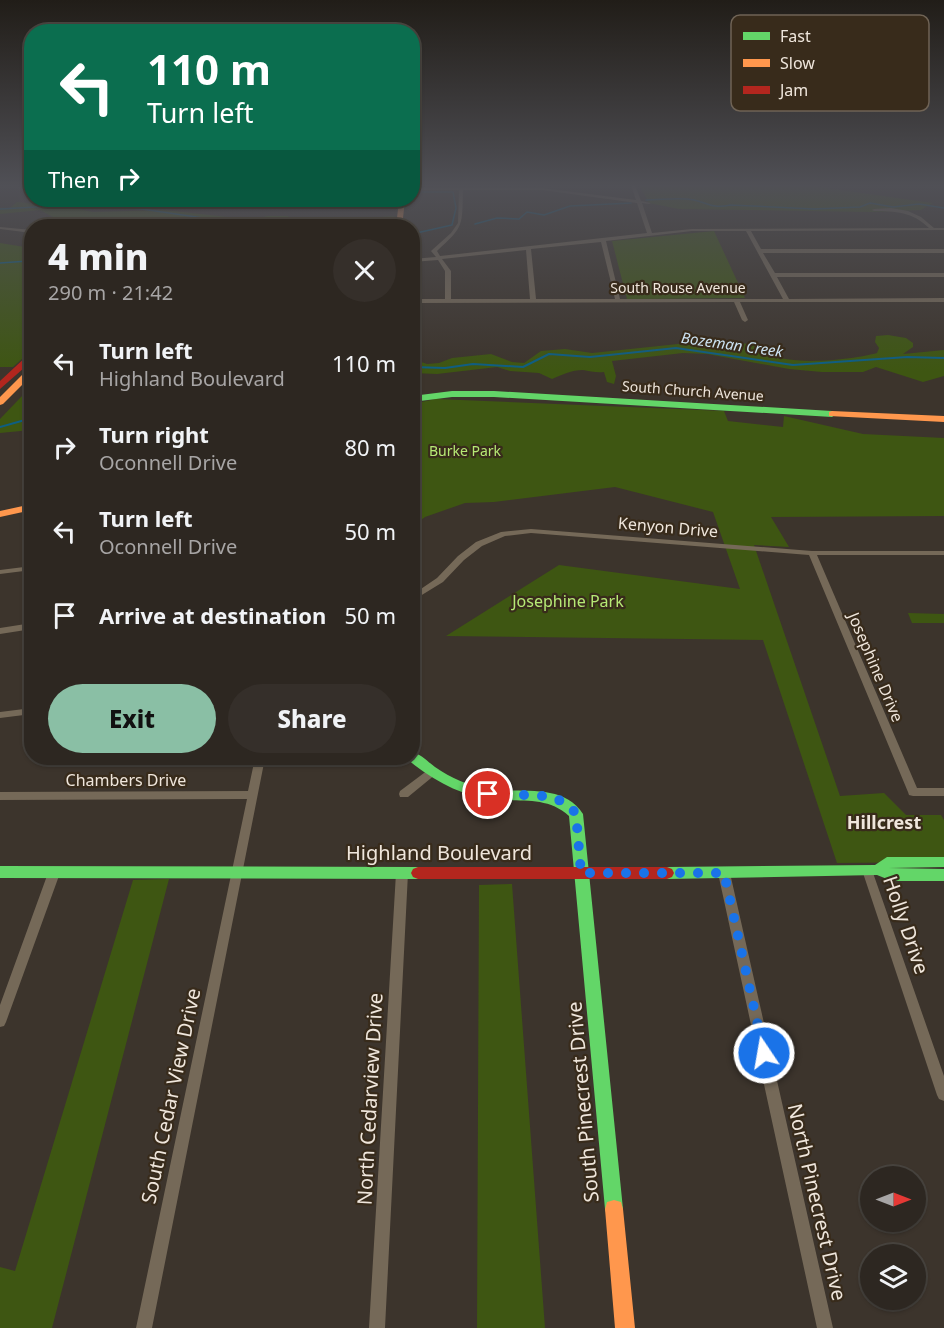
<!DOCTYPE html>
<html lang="en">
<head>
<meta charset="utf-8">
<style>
  :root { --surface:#2d2721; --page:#352f2a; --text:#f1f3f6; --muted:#a7a5a5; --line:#48443f; --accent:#8abfa5 }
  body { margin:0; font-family:"Noto Sans",sans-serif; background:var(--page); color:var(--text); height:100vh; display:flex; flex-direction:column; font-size:22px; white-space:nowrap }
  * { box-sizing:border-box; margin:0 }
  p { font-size:20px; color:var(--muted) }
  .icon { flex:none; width:33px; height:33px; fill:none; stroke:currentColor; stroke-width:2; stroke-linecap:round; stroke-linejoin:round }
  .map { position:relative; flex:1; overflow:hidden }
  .drawer { position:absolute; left:24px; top:219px; width:396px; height:546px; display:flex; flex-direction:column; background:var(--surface); border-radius:24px; box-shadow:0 2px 4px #0004,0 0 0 2px var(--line) }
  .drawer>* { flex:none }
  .guide { position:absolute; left:24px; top:24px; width:396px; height:183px; border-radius:24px; box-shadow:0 2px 4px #0004,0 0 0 2px var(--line); background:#0b6e4f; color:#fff; overflow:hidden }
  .needle { width:39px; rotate:90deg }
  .controls { position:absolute; left:860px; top:1166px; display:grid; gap:12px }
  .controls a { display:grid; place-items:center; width:66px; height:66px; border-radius:50%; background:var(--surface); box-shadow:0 2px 4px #0004,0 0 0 2px var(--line); font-size:30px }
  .pin { position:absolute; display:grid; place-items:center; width:51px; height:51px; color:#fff; margin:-26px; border:3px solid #fff; border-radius:50%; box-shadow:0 2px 6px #0007 }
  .me { position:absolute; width:66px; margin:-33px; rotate:348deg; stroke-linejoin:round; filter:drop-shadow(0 0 4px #0008) }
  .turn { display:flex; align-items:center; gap:21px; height:126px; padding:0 24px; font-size:27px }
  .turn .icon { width:78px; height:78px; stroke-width:2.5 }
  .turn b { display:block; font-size:42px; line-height:51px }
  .then { display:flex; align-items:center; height:57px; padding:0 24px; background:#0003; gap:12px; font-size:22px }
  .round { display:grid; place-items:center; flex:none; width:63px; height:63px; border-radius:32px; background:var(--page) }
  .head { display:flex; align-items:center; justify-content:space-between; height:102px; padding:0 24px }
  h1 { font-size:36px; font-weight:800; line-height:45px }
  .primary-button { display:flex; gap:12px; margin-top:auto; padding:12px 24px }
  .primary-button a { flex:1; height:69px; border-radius:36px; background:var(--accent); color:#111; font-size:24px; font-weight:800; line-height:69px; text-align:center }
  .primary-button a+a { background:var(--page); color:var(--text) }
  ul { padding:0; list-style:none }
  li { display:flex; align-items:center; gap:18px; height:84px; padding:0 24px }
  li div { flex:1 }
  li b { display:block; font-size:22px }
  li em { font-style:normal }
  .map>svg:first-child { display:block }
  .green { fill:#3e5612 }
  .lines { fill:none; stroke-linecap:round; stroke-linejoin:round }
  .stream-far1 { stroke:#0e5e83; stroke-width:1.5 }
  .stream { stroke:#0e5e83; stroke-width:2 }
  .street { fill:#756958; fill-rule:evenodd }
  .fast { fill:#63d668; fill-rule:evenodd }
  .slow { fill:#ff974d; fill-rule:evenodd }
  .jam { fill:#b3261e; fill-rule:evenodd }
  .route { stroke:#1a73e8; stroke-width:10; stroke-dasharray:0 18 }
  .labels { text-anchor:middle; stroke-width:4.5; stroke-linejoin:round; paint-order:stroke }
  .far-street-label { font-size:14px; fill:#efe6dc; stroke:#382b1b }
  .far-park-label { font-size:14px; fill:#b6e975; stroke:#382b1b }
  .far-water-label { font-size:15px; font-style:italic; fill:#cce2f1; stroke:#382b1b }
  .street-label { font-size:16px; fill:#efe6dc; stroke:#382b1b }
  .park-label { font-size:16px; fill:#b6e975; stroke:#382b1b }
  .neighbourhood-label { font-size:18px; font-weight:bold; fill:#efe6dc; stroke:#382b1b }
  .near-street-label { font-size:20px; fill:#efe6dc; stroke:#382b1b }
  .key { fill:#382b1b; stroke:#6f6355; stroke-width:1.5 }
  .key-label { font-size:16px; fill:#efe6dc }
</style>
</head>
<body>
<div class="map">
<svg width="944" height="1328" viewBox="0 0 944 1328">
  <rect width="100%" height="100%" fill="#3c342c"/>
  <path class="green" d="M639,185h166l128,18 -12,7 -50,2 -192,-3 -30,-6z
    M17,202l20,2 31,-2 2,1 -1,4 24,5 72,-2 89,10 13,-4h21l6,10c17,2 39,2 56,-2 15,-4 30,-9 46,-7l-6,9h-194l2,-4 -10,-3 -65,4 -43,-6h-27l-13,-7 -40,4v-6h10z
    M714,231l31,67 -118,1 -15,-58z
    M0,243l31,5v103l-18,16h-13z
    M888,335l18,3 7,5v4l-10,7 41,-4v26l-21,6 -47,-15 -13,5h-41l-33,-3 -82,-15 -24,-1 -71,8 4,15 -2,8 -7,-2 -3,-10c-8,1 -14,-1 -21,-2 -11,0 -22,5 -31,9l-13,-6 -29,-2 -13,-4 -60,7 -24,-1v-14l14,5 12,-1 13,-5 39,-4 21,8 12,1 17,-12 24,-2 27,4 105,-11 60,2c13,26 95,16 120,9l2,-5 -4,-6 1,-6z
    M31,395v35l-31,3v-14l22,-23z
    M436,399l288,12 4,10 55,6 1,-11 79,18 81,4v78l-173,1 18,30 -35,-2 86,251 44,-3 22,22h35l3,5v42l-107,1 -74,-223 -317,-4 113,-71 181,24 -27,-77 -98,-25 -121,15 -29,1 -40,14 -12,9 -1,-122z
    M908,613l36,1v9h-32z
    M169,879l-117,449h-52v-61l15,4 118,-391z
    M512,884l33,444h-68l2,-443z"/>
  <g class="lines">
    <path class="stream-far1" d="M646,200c15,0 33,-3 48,0 14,3 19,9 36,5l84,4 46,-2 10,-4 23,4 26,-3 25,4
      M0,209l70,-4 72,4 116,17
      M475,224l22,-6 22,1 8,-7 17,3 26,-9 61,-3
      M412,234l40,-9 4,-17 -3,-16h-31
      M0,263l28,-2"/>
    <path class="stream" d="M412,367l33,1 28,-4 50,3 26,-13 41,3 86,-9 117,17 114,-8 37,1
      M0,427l32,-9"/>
    <path class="street" d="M631,185h4l6,16 10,2 -2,1 -7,-1 10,30 40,-4 237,-1c-16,-16 -34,-17 -55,-17l-2,-1 2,-1 17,-1 17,3 13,6 13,11h10v2l-193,1 10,18h183v4h-181l12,20h169v4h-167l12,22 155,-1v4h-204l8,18 -3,2 -3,-2 -8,-18 -322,1v-4h33v-28l-7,-11 -26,2v-3l24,-2 -5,-6 20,-18 7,-10 1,-33h-47v-2h130l94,12zM463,190h79l95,13 10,30 -207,23 -3,-5c27,-25 25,-24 26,-61zM692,231h54l37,68h-163l-14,-58zM601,242l14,57h-79l-5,-50zM526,250l4,49h-79v-28l-9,-12z
      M258,200c20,-2 41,3 61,3 12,1 22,-4 33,-3l-30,6 -62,-5z
      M0,227l32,3v3l-32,-4z
      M531,529l281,22h132v4h-127l100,233h27v8h-31l-4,-1 -1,-3 -99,-237 -278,-22 -26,3 -23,10 -18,14 -21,22 -31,19v-6l25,-17 21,-22 18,-14 25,-10z
      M32,566v4l-32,4v-4z
      M32,623v6l-32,5v-6z
      M32,708v6l-32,4v-6z
      M255,758h10l-113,570h-16l111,-529 -247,1v-8l248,-1z
      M432,769l4,1 1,2 -1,2 -28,23h-8l-1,-3 1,-3 28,-21z
      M867,866l4,1 1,3 72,206v25l-5,-2 -2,-4 -75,-225 1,-3z
      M54,869l4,1 2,3 -54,149 -2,4 -4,1v-22l48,-132 2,-3z
      M402,869l4,1 2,3 -23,455h-16l27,-455 2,-3z
      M724,869l4,1 2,3 103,455h-16l-99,-455 2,-3z"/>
    <path class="fast" d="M452,391h42l338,20 4,3 -4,3 -338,-20h-42l-40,5v-6z
      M412,752c9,2 16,10 23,15 16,11 34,19 52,22 31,5 76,-7 96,25l40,395 -2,7 -7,2 -7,-2 -2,-7 -36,-393c-23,-21 -51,-13 -79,-17 -31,-4 -59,-20 -83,-40l-1,-1h6z
      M887,857h57v10l-55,1 55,1v12h-52l-15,-6 -210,4 -5,-2 -2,-4 2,-4 5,-2 208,-2z
      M0,866l418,1 5,2 2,4 -2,4 -5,2 -418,-1z"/>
    <path class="slow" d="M399,200h6l-2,18 -7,8h-6l7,-8z
      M29,368h3v7l-29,29 -3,1v-8z
      M832,411l112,5v6l-115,-6v-4z
      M32,504v6l-32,7v-6z
      M614,1200l7,2 2,7 12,119h-20l-10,-119 2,-7z"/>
    <path class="jam" d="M29,354h3v7l-32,28v-8z
      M418,867h249l5,2 2,4 -2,4 -5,2h-249l-5,-2 -2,-4 2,-4z"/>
  </g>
  <linearGradient id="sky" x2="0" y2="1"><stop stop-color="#211d18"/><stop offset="0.5" stop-color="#505056"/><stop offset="1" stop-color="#505056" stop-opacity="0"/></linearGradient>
  <rect width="944" height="371" fill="url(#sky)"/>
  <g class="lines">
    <path class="route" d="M488,794c28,4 70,-7 88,20l5,59h143l40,180"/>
  </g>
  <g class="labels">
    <g class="far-street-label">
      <text x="678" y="293">South Rouse Avenue</text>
      <text transform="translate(693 391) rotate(4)" y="5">South Church Avenue</text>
    </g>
    <g class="far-park-label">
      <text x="465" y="456">Burke Park</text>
    </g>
    <g class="far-water-label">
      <text transform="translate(732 345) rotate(8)" y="5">Bozeman Creek</text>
    </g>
    <g class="street-label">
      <text transform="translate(668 527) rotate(5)" y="6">Kenyon Drive</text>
      <text transform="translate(876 667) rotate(67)" y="6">Josephine Drive</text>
      <text x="126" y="786">Chambers Drive</text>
    </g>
    <g class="park-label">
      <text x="568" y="607">Josephine Park</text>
    </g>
    <g class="neighbourhood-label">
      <text x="884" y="829">Hillcrest</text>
    </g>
    <g class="near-street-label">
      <text x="439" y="860">Highland Boulevard</text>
      <text transform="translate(906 925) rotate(71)" y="7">Holly Drive</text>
      <text transform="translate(171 1096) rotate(-78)" y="7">South Cedar View Drive</text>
      <text transform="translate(370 1099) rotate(-87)" y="7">North Cedarview Drive</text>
      <text transform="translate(583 1102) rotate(-95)" y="7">South Pinecrest Drive</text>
      <text transform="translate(817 1202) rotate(77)" y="7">North Pinecrest Drive</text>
    </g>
  </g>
  <rect x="731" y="15" width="198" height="96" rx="9" class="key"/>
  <rect x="743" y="32" width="27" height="8" fill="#63d668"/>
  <rect x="743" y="59" width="27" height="8" fill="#ff974d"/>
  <rect x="743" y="86" width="27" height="8" fill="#b3261e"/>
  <g class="key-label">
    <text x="780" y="42">Fast</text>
    <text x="780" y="69">Slow</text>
    <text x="780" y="96">Jam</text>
  </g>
</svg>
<div class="controls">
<a><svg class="needle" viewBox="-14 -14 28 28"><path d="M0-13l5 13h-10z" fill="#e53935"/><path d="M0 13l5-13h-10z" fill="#a7a5a5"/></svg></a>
<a><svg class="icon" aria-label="layers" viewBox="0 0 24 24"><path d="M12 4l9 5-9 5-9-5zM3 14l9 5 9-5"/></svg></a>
</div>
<div class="pin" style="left:488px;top:794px;background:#d93025"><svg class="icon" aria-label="arrive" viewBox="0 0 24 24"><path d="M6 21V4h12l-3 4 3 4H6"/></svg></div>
<svg class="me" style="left:764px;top:1053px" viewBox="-20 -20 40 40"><circle r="17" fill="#1a73e8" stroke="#fff" stroke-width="3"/><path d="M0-11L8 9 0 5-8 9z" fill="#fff"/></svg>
<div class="guide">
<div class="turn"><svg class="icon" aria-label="left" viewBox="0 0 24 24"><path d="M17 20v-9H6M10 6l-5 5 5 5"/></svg><div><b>110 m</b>Turn left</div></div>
<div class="then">Then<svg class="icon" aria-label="right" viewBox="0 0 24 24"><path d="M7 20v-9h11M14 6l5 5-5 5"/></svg></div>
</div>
<section class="drawer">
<div class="head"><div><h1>4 min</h1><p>290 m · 21:42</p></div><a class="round"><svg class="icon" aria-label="close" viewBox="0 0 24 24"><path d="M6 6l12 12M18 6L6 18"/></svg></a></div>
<ul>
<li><svg class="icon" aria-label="left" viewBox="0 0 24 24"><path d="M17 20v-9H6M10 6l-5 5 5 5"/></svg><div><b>Turn left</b><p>Highland Boulevard</p></div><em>110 m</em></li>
<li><svg class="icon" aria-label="right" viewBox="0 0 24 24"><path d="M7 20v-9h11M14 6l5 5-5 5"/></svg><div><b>Turn right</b><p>Oconnell Drive</p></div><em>80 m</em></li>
<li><svg class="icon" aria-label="left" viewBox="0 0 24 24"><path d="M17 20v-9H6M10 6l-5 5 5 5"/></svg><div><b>Turn left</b><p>Oconnell Drive</p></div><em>50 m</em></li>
<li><svg class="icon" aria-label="arrive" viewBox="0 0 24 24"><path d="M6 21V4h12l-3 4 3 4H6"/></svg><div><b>Arrive at destination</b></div><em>50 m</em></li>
</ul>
<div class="primary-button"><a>Exit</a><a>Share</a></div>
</section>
</div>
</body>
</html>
